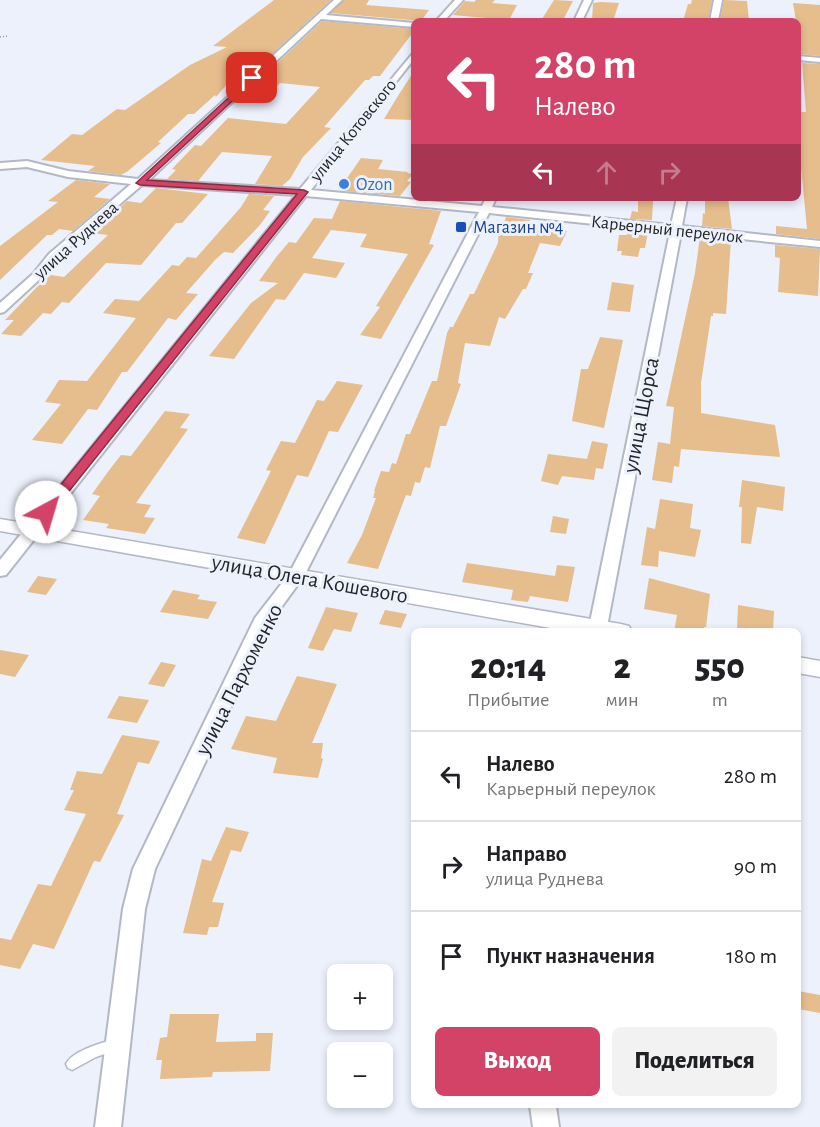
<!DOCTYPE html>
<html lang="ru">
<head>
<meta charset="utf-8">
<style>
  :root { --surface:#fff; --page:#f2f2f2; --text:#202124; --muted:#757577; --line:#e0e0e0; --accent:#d34367 }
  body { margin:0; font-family:"Alegreya Sans",sans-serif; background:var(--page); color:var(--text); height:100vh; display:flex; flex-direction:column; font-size:22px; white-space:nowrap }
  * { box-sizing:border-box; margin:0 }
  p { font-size:20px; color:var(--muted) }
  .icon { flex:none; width:33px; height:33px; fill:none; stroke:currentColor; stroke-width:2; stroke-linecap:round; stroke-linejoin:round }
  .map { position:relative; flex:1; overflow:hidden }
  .side { position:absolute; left:411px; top:628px; width:390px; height:480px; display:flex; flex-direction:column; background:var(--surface); border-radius:9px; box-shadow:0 3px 9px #0003 }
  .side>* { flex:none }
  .hud { position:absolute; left:411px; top:18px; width:390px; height:183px; border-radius:9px; box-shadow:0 3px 9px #0003; background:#d34367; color:#fff; overflow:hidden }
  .tools { position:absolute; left:327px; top:964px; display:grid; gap:12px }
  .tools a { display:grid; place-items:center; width:66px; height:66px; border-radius:9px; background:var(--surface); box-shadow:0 3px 9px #0003; font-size:30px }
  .pin { position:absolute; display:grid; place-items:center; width:51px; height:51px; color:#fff; margin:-26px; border-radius:12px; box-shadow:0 3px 9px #0006 }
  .me { position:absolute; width:66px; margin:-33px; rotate:39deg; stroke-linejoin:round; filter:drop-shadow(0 0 4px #0008) }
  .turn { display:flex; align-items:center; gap:21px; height:126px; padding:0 24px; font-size:27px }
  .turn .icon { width:78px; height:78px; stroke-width:2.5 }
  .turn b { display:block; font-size:42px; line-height:51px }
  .lanes { display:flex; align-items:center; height:57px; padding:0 24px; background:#0003; justify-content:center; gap:30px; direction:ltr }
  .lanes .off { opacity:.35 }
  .eta { display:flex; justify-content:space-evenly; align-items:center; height:102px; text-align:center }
  .eta b { font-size:36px; font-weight:800; line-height:42px }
  .primary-button { display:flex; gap:12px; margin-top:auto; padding:12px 24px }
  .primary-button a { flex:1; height:69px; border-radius:9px; background:var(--accent); color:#fff; font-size:24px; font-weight:800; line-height:69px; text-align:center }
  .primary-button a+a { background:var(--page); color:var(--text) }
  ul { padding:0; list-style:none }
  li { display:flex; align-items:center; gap:18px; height:90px; padding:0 24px; border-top:2px solid var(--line) }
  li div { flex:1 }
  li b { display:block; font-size:22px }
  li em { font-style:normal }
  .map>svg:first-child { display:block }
  .building { fill:#e6bd8d }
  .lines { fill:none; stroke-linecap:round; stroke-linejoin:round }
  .service-casing { stroke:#b3b8c3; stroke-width:3 }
  .minor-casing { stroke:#b3b8c3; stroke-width:4 }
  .tertiary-casing { stroke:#b3b8c3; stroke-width:3 }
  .path { stroke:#969aa2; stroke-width:1.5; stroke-dasharray:1 2; stroke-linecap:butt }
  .service { fill:#fff; fill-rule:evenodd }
  .minor { fill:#fff; fill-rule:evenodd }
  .tertiary { fill:#fff; fill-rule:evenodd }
  .route { fill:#d34367; stroke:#892c43; stroke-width:1.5 }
  .shop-dot { fill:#3f7fe0; stroke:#ecf1fc; stroke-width:2 }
  .transit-dot { fill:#1a4fb4; stroke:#ecf1fc; stroke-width:2 }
  .labels { text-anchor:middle; stroke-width:6; stroke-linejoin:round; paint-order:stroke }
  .far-street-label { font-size:18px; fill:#232429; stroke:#ecf1fc }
  .far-shop-label { font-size:18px; fill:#366cbe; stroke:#ecf1fc; text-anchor:start }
  .far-transit-label { font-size:18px; fill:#164399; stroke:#ecf1fc; text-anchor:start }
  .street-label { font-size:22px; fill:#232429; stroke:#ecf1fc }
</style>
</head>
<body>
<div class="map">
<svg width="820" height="1127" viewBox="0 0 820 1127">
  <rect width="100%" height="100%" fill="#ecf1fc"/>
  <path class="building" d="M274,0h57l-92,84 -11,-1 -12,14 -1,-2 -21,19h-6l-30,28 3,1 -33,28 -7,4 -33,-4 7,-5 -54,-6 31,-26 10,1 35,-26 8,1 65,-45 37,-18 -14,-1z
    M344,0h25l-3,5 63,5 -8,11 -90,-8z
    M476,0h19l-3,3 25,2 -8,15 -56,-5 12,-14 9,1z
    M554,0l19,1 -10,19 -21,-1z
    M692,0h20l-4,21h-25l5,-17h3z
    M724,0l23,1 2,20h-29z
    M601,2l18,1 -6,18h-21l1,-18z
    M793,3l27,2v51l-20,-2 -2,-33h-2z
    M322,21l92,8v2l-34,45h-7l-4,4h-4l-41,47 7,1 -28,29 -13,22 -8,7 -27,-2 17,-28 -50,-4 -24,29 -31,-2 9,-9 -4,-1 23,-24 6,1 27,-28 58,6 34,-37 -40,-4 -4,4 -22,-2z
    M802,63l18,1v175l-44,-5v-8l31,3 -9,-93v-24h8z
    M414,71v49l-30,-1 12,-20z
    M361,158l22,2 -5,9 30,3 -1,1 6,1 -6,7 4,1 -11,14 -56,-5 2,-4h-5z
    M76,180l34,4 -16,13 16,2 -37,32 -14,-2 -7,6h-5l-47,45v-34l58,-44 -10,-1z
    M156,188l52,6 -26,29h-6l-35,42 -35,-2 -37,40 -7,-1 -11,12 -8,-1 -22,23 -20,-2 13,-14h-9l32,-33 14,-12 13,2 44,-42 -18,-2 37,-32 14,2z
    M249,194l25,2 -11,14 7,1 -10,14 -27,28 -9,-1 -9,8 -29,33 12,1 -22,26 -8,-2 -41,54h-5l-25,38 -9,-1 -26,35 -30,-4 29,-36 -16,-2 14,-22 28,1 49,-63 -33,-5 12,-14 24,2 33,-36 7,1 8,-9 9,1 45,-51z
    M705,198h23l4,31 -30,-3 1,-13 2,1z
    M340,201l101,10 -12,33 5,1 -53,94 -21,-4 20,-28 -4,-1 32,-52 -48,-7 7,-13 -36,-4 -19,28 33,5 -9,15 -32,-5 -19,27 -9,-1 -42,60 -25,-3 42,-53 27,-20 -19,-2 18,-25 12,-14 7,1 18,-25 18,1z
    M638,201h15l-1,19 -22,-1 2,-8 6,1z
    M506,217l24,3 -2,6 39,5 -7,15 -20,-3 -12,30h5l-7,16h-3l-18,30 -6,-2 -9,29 -25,-3 -7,40 3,1 -15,42h-6l-10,42 -5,-1 -5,16 -5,-1 -4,14 -5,-1 -28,74 -31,-6 15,-28 14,-37h-3l2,-7h-1l7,-20 8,1 3,-9 4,1 10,-30h4l22,-53h5l10,-48 3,-6h3l17,-33h4l24,-51 1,-20h5z
    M628,230l20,2 -3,16h-5l-2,9 -17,-2 1,-4h-5l2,-16h8z
    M700,237l31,3 -5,74 -13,-1v3h-2l-10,67v30l74,12 5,32 -99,-8 -2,18 -5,-1 -2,17 -20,-3 6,-38 12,2 4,-37 -8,-1 29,-133z
    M775,245l45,4 -2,47 -40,-4 2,-34 -5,-1z
    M612,282l22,3 -4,27 -23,-2z
    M600,337l23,3 -19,88 -32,-7 9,-52h7z
    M337,381l26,4 -25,47 -9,-1 -21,46 -11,-2 -32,69 -28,-6 34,-67 -5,-1 15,-29 14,2 22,-43 7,1z
    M165,411l25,3 -10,14 8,1 -52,74 15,2 -7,12 11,1 -10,16 -39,-6 3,-4 -26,-4 17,-24 -8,-2 18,-25 11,-14 10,1z
    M592,441l16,3 -5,25 -7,-1 -2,12 -32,-4 -4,9 -17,-4 7,-27 39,5z
    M742,480l43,7 -2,24 -26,-4 -6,37 -10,-1 1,-36h-3z
    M660,499l33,5 -3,24 11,2 -6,27 -36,-6 -1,16 -17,-2 6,-38 8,2z
    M553,516l16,3 -3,15 -16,-2z
    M467,563l88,13 2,-11 18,2 -7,35 -38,-6 -2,6 -17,-2 2,-10 -51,-8z
    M38,576l19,3 -11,16 -19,-3z
    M649,578l61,16 -4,33h-2l-1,5h-29l3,-17 -33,-6z
    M173,590l27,5 -3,4 20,3 -9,17 -48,-7z
    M738,605l36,6 -1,21 -36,-3z
    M326,607l32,6 -7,19 -17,-3 -11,22 -15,-3z
    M385,610l22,4 -6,14 -22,-4z
    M0,650l29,5 -14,22 -15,-3z
    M161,662l15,3 -12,22 -16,-3z
    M297,676l40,8 -25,59h11l-2,15 2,1 -5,19 -45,-5 4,-15 -46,-9 15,-33 30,5z
    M119,696l30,4 -12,23 -30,-5z
    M122,735l38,6 -11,23 -11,-2 -21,52 7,1 -24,47 -6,-1 -40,88 -21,-5 -13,25 -20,-4v-27l11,2 27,-56 13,2 35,-72 -22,-4 10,-20h-4l7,-19 25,3z
    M226,827l23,5 -8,20 -10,-2 -19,52 12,1 -6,24h-9l-2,8 -24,-2 19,-74 9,2z
    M798,991l22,4v18l-22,-4z
    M170,1014h49l-3,28 40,-1v-8h17l-3,38 -57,1 -1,5 -52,2 2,-19h-6l4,-22 7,-1z"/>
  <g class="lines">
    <g class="service-casing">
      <path id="service" d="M115,1039l4,2 2,4 -2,4 -23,8 -24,13 -4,-2 -2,-4c6,-13 35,-21 49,-25z"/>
    </g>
    <g class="minor-casing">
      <path id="minor" d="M334,0h8l-16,15 88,8v4l-93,-8 -172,161 151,9 114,-137v7l-103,131 171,16 4,-8h10l-4,9 179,18 6,-27h10l-5,28 138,15v6l-139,-14 -75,399h-18l82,-400 -181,-19 -185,363 -32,44 -117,249 -10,40 -24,218h-26l28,-218 10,-40 122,-251 34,-44 190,-362 -173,-16 -300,379 -6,1v-16l296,-365 -154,-10 -85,73 -16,20 -37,34 -4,1v-10l33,-29 16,-20 82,-70 -63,-7 -41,-10 -27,2v-6l27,-2 41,10 70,8z
        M455,0h8l-19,21h-8z
        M584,0h8l-10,21h-8z
        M714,0h8l-4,21h-8z
        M798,56l22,2v4l-22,-2z
        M530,1106h26l3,21h-26z"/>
    </g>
    <g class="tertiary-casing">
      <path id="tertiary" d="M0,519l621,105 8,2 3,6h-59l-573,-101z
        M798,657l22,4v16l-22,-4z"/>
    </g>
    <path class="path" d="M0,37l7,-1"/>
    <use href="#service" class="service"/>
    <use href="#minor" class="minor"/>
    <use href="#tertiary" class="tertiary"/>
  </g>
  <path class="route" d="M252,76l3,4 -108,100 157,10 4,2 -258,323h-9l-2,-3 2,-3 256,-315 -157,-9 -4,-2z"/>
  <circle class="shop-dot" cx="344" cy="184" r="6"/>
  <rect class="transit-dot" x="455" y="221" width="12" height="12" rx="3"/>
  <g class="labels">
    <g class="far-street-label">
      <text transform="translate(353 130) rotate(-51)" y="6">улица Котовского</text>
      <text transform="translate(667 229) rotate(6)" y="6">Карьерный переулок</text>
      <text transform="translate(76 240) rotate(-42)" y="6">улица Руднева</text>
    </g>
    <g class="far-shop-label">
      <text x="356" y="190">Ozon</text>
    </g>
    <g class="far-transit-label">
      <text x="473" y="233">Магазин №4</text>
    </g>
    <g class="street-label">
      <text transform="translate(640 415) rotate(-79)" y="8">улица Щорса</text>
      <text transform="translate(310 578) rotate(10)" y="8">улица Олега Кошевого</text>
      <text transform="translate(238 679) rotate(-63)" y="8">улица Пархоменко</text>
    </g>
  </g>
</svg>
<div class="tools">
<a>+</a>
<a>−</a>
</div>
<div class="pin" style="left:252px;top:78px;background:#d93025"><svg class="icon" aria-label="arrive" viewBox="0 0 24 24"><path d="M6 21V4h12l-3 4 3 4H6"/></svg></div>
<svg class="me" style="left:46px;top:512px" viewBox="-20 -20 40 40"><circle r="19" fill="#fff"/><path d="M0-13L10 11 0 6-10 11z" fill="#d34367"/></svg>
<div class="hud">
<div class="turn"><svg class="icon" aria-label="left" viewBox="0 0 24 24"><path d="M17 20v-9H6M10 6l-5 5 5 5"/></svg><div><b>280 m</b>Налево</div></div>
<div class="lanes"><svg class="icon" aria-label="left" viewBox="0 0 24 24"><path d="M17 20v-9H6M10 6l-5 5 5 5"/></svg><svg class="icon off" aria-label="ahead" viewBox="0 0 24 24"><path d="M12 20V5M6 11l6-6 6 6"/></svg><svg class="icon off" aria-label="right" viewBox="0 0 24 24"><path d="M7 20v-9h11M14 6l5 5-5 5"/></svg></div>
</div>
<section class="side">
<div class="eta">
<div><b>20:14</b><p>Прибытие</p></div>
<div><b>2</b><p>мин</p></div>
<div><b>550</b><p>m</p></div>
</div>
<ul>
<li><svg class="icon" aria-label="left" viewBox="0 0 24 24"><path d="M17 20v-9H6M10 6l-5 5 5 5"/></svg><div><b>Налево</b><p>Карьерный переулок</p></div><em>280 m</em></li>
<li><svg class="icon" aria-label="right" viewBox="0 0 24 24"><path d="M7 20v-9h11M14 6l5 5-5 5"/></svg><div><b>Направо</b><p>улица Руднева</p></div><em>90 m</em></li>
<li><svg class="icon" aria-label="arrive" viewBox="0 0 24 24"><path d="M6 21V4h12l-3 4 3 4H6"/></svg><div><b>Пункт назначения</b></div><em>180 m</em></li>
</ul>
<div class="primary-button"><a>Выход</a><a>Поделиться</a></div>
</section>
</div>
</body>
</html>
